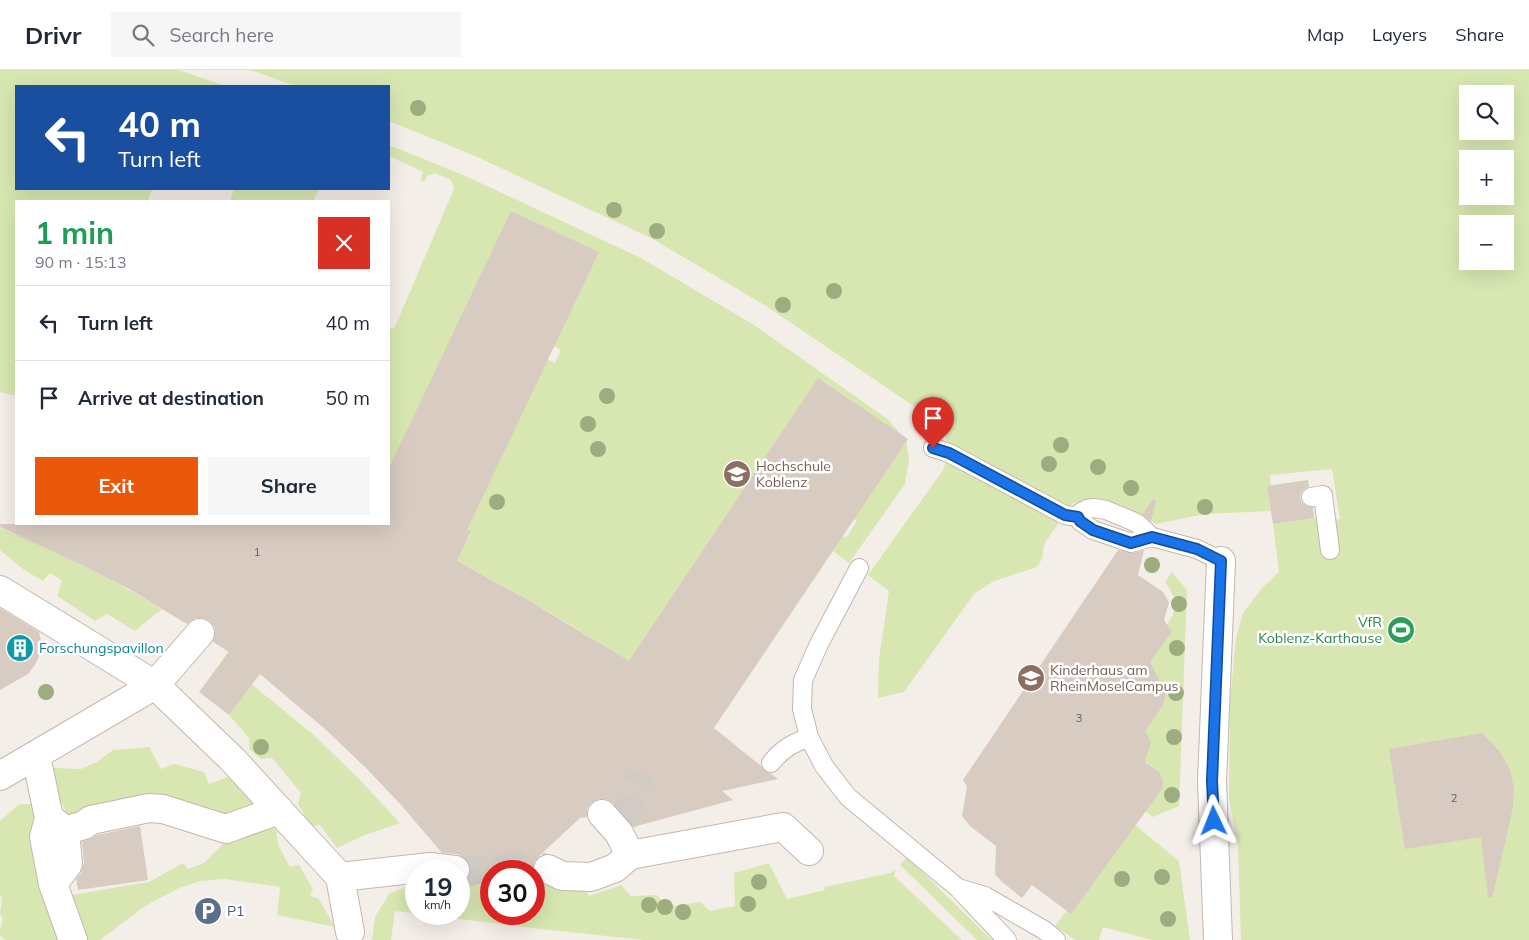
<!DOCTYPE html>
<html lang="en">
<head>
<meta charset="utf-8">
<style>
  :root { --surface:#fff; --page:#f6f6f7; --text:#1f2937; --muted:#747a83; --line:#e0e1e3; --accent:#ea580c }
  body { margin:0; font-family:Mulish,sans-serif; background:var(--page); color:var(--text); height:100vh; display:flex; flex-direction:column; font-size:19px; white-space:nowrap }
  * { box-sizing:border-box; margin:0 }
  p { font-size:16px; color:var(--muted) }
  .icon { flex:none; width:28px; height:28px; fill:none; stroke:currentColor; stroke-width:2; stroke-linecap:round; stroke-linejoin:round }
  .map { position:relative; flex:1; overflow:hidden }
  .side { position:absolute; left:15px; top:130px; width:375px; height:325px; display:flex; flex-direction:column; background:var(--surface); border-radius:0px; box-shadow:0 5px 20px #0002 }
  .side>* { flex:none }
  .guide { position:absolute; left:15px; top:15px; width:375px; height:105px; border-radius:0px; box-shadow:0 5px 20px #0002; background:#1a4fa0; color:#fff; overflow:hidden }
  .tools { position:absolute; left:1459px; top:15px; display:grid; gap:10px }
  .tools a { display:grid; place-items:center; width:55px; height:55px; border-radius:0px; background:var(--surface); box-shadow:0 5px 20px #0002; font-size:25px }
  .speed { position:absolute; left:405px; top:790px; display:flex; gap:10px; font-size:25px; font-weight:700; text-align:center }
  .speed>* { display:grid; place-content:center; width:65px; height:65px; border-radius:50%; background:var(--surface); box-shadow:0 5px 20px #0002; line-height:1 }
  .speed small { font-size:12px; font-weight:400 }
  .speed .limit { border:8px solid #d22; background:#fff; color:#111 }
  .pin { position:absolute; display:grid; place-items:center; width:42px; height:42px; color:#fff; margin:-51px -21px; border-radius:50% 50% 50% 0; rotate:-45deg; box-shadow:0 0 5px #0007 }
  .pin .icon { rotate:45deg }
  .me { position:absolute; width:55px; margin:-28px; rotate:358deg; stroke-linejoin:round; filter:drop-shadow(0 0 4px #0008) }
  .turn { display:flex; align-items:center; gap:18px; height:105px; padding:0 20px; font-size:22px }
  .turn .icon { width:65px; height:65px; stroke-width:2.5 }
  .turn b { display:block; font-size:35px; line-height:42px }
  .round { display:grid; place-items:center; flex:none; width:52px; height:52px; border-radius:0px; background:var(--page) }
  .overview { display:flex; align-items:center; justify-content:space-between; height:85px; padding:0 20px }
  h1 { font-size:30px; font-weight:700; line-height:38px; color:#1e9e55 }
  .button { display:flex; gap:10px; margin-top:auto; padding:10px 20px }
  .button a { flex:1; height:58px; border-radius:0px; background:var(--accent); color:#fff; font-size:20px; font-weight:700; line-height:58px; text-align:center }
  .button a+a { background:var(--page); color:var(--text) }
  ul { padding:0; list-style:none }
  li { display:flex; align-items:center; gap:15px; height:75px; padding:0 20px; border-top:1px solid var(--line) }
  li div { flex:1 }
  li b { display:block; font-size:19px }
  li em { font-style:normal }
  header { display:flex; align-items:center; gap:30px; box-sizing:border-box; height:70px; padding:0 25px; background:var(--surface); border-bottom:1px solid var(--line) }
  header strong { font-size:24px }
  nav { display:flex; gap:28px; margin-inline-start:auto; font-size:18px }
  .search { width:350px; height:45px; background:var(--page); display:flex; align-items:center; gap:12px; box-sizing:border-box; padding:0 18px; border-radius:0px; color:var(--muted); font-size:19px }
  .map>svg:first-child { display:block }
  .green { fill:#d8e7b2; fill-rule:evenodd }
  .building { fill:#d8cbc1 }
  .lines { fill:none; stroke-linecap:round; stroke-linejoin:round }
  .street-tunnel { stroke:#d1cbc5; stroke-width:28; stroke-dasharray:28 14; stroke-linecap:butt }
  .lane-casing { stroke:#c2b7ae; stroke-width:20 }
  .street-casing { stroke:#c2b7ae; stroke-width:30 }
  .lane { stroke:#fff; stroke-width:18 }
  .street { stroke:#fff; stroke-width:28 }
  .tree { fill:#9dad80 }
  .route-casing { stroke:#114b97; stroke-width:12 }
  .route { stroke:#1a73e8; stroke-width:9 }
  .labels { text-anchor:middle; stroke-width:5; stroke-linejoin:round; paint-order:stroke }
  .number-label { font-size:11px; fill:#6b615a }
  .education-label { font-size:14px; fill:#785e54; stroke:#fff; text-anchor:start }
  .leisure-label { font-size:14px; fill:#27864d; stroke:#fff; text-anchor:end }
  .culture-label { font-size:14px; fill:#0d838f; stroke:#fff; text-anchor:start }
  .service-label { font-size:14px; fill:#4e5e75; stroke:#fff; text-anchor:start }
</style>
</head>
<body>
<header>
<strong>Drivr</strong>
<div class="search"><svg class="icon" aria-label="search" viewBox="0 0 24 24"><circle cx="10" cy="10" r="6"/><path d="M15 15l6 6"/></svg>Search here</div>
<nav><a>Map</a><a>Layers</a><a>Share</a></nav>
</header>
<div class="map">
<svg width="1529" height="870" viewBox="0 0 1529 870">
  <rect width="100%" height="100%" fill="#f4eee8"/>
  <path class="green" d="M0,0h179l46,16h-209v103h136l-4,12h-132v195l-16,-4z
    M250,0h1279v870h-288l-3,-93 -9,-49 1,-97 6,-63 7,-25 19,-25 17,-16 -6,-48 47,-7v5l20,-3 -8,-50 -62,6 1,10 -4,1 4,25 -66,3 -49,10c-20,-12 -42,-26 -67,-24 -5,0 -10,2 -16,3l-29,41 -2,15 -5,8 -43,14 -20,13 -70,98 -26,6 1,-39 10,-68 -21,-16 75,-105 6,-17 -5,-21 -14,-15 -164,-111 -115,-68 -176,-82 -86,-35v-35h-93zM1468,24h37v37h-37zM1468,89h37v37h-37zM1468,154h37v37h-37z
    M389,75l79,32 173,81 113,67 135,95 17,21 3,19 -4,24 -56,79 -21,-16 9,-15 9,6 11,-17 -8,-6 -217,150c-56,-39 -115,-72 -175,-104l14,-29 -12,-6 81,-170 15,7 6,-13 -7,-4 -39,-124 -126,267v-162l5,2 60,-140 -3,-9 -16,-7 -8,3 -3,6 -4,-2 3,-8 -34,-16z
    M234,119h85l-6,12h-83z
    M0,458c56,22 110,50 162,81l-27,22 -28,-17 -12,7 -38,-25 5,-15 -12,-8 -7,8 -19,-11 -24,-20z
    M1172,502l15,18 -8,216 -26,11 -8,-6c21,-28 27,-30 -4,-53l3,-26 20,-28 2,-11 -6,-10 -16,-13 25,-34 -2,-11 5,-9 5,-13 -8,-15 -4,-6z
    M230,579l3,20 82,67 44,43 41,44 -35,12 -28,13 -17,-23 -9,1 -13,-22 3,-11 -29,-35 -11,1 -12,-10v-11l-20,-23 10,-14 -29,-23z
    M149,677l12,22 13,-5 30,8 5,12 23,-9 28,35 -2,4 -194,6 1,-11 -16,-28 5,-13 27,1 16,-7 16,-12z
    M19,734h17l28,136h-59l-5,-5v-6l3,-9 -3,-7 2,-15 -2,-3v-74z
    M1134,754l45,37 11,79h-38l-49,-13 -4,13h-24l-20,-14z
    M261,758l15,1 2,16 12,22 9,-2 14,24 -3,7 8,2 17,29 -58,-12 3,-28 -56,-8 -24,2 -21,7 -34,18 -45,34h-18l-17,-44 84,-14 34,-19 5,6 16,-6 25,-25z
    M907,787l85,83h-15l-77,-75z
    M769,793l18,36 38,-9 -1,-3 67,-14 5,-5 -2,8 68,64h-319l-111,-12 -137,-17 -4,29h-19l3,-23 14,-23 24,-10 3,-1v31h43v-34h19l7,15 6,-1v20h43v-37l12,-3 13,16 20,-9 10,15 32,-11 10,11 26,-1 9,12 34,-5 10,9 25,-5 -1,-33z"/>
  <path class="building" d="M511,141l88,41 -132,278 4,1 -14,30 71,39 101,61 189,-283 90,61 -194,289 47,38 4,5 5,2 8,6 -56,12 11,9 -100,27 -20,-24 -7,-4h-8l-7,4 -4,6v8l-7,1 -41,38 -5,6 -1,9h-42v10l-23,6 -3,-5 3,-3 3,-8 -1,-7 -5,-6 -8,-4 -15,-1 -40,-47 -35,-37 -42,-40 -65,-55 -31,41 -30,-23 30,-40 -16,-10 2,-7v-7l-5,-7 -8,-3h-7l-8,6 -58,-35 -47,-24 -82,-38v-3h389v-56z
    M1308,410l1,7 -5,2 -3,4 -1,5 3,6 5,3h5l1,11 -41,6 -6,-38z
    M1153,429l3,1 -5,22 -8,-8z
    M1118,480l15,3 11,-3 -6,25 25,17 6,10 -5,18 8,12 -22,30 16,31 -2,11 -19,27 6,10 -6,21 14,10 4,8 -1,9 -91,125 -39,-29 -10,13 -21,-17 -6,-7 1,-28 -26,-20 -8,-10 5,-29 -4,-7z
    M0,538l39,24 2,10 -1,12 -5,11 -7,9 -28,16z
    M1482,663l18,19 10,18 4,19 -1,15 -3,18 -18,76 -4,-1 -7,-60 -76,12 -16,-100z
    M140,756l8,54 -70,10 -2,-11 5,-6 3,-10 -2,-21 15,-7z"/>
  <g class="lines">
    <path class="street-tunnel" d="M623,753l17,-49
      M455,800l37,-1 42,-5 14,5"/>
    <g class="lane-casing">
      <path id="lane" d="M933,378l16,5 116,62 13,2
        M1311,427l12,-2 7,55
        M1078,447l3,-5 6,-3 7,-1 12,2 31,13 15,14 45,12 24,12
        M1078,447l2,4 13,9 38,13 21,-6
        M859,498l-40,76 -16,36 -1,29 7,28 15,29 24,31 110,91 49,52
        M771,693c12,-15 21,-19 38,-26
        M958,818l27,8 59,34 12,10"/>
    </g>
    <g class="street-casing">
      <path id="street" d="M0,520l155,95 78,75 107,117 10,55
        M36,686l13,62 -5,19 9,47 20,56
        M0,706l155,-91 45,-52
        M602,744l17,19 11,22
        M51,749l14,12 3,33 -15,20
        M65,761l19,-6 7,-5 58,-12 14,1 63,20 53,-19
        M548,799l14,7 29,1 24,-9 15,-13 153,-28 26,24
        M340,807l90,-10 25,3
        M1218,870l-6,-159 9,-220"/>
    </g>
    <use href="#lane" class="lane"/>
    <use href="#street" class="street"/>
  </g>
  <g class="tree">
    <circle cx="418" cy="38" r="8"/>
    <circle cx="614" cy="140" r="8"/>
    <circle cx="657" cy="161" r="8"/>
    <circle cx="834" cy="221" r="8"/>
    <circle cx="783" cy="235" r="8"/>
    <circle cx="607" cy="326" r="8"/>
    <circle cx="588" cy="354" r="8"/>
    <circle cx="1061" cy="375" r="8"/>
    <circle cx="598" cy="379" r="8"/>
    <circle cx="1049" cy="394" r="8"/>
    <circle cx="1098" cy="397" r="8"/>
    <circle cx="1131" cy="418" r="8"/>
    <circle cx="497" cy="432" r="8"/>
    <circle cx="1205" cy="437" r="8"/>
    <circle cx="1152" cy="495" r="8"/>
    <circle cx="1179" cy="534" r="8"/>
    <circle cx="1177" cy="578" r="8"/>
    <circle cx="46" cy="622" r="8"/>
    <circle cx="1176" cy="623" r="8"/>
    <circle cx="1174" cy="667" r="8"/>
    <circle cx="261" cy="677" r="8"/>
    <circle cx="1172" cy="725" r="8"/>
    <circle cx="1162" cy="807" r="8"/>
    <circle cx="1122" cy="809" r="8"/>
    <circle cx="759" cy="812" r="8"/>
    <circle cx="748" cy="834" r="8"/>
    <circle cx="649" cy="835" r="8"/>
    <circle cx="665" cy="837" r="8"/>
    <circle cx="683" cy="842" r="8"/>
    <circle cx="1168" cy="849" r="8"/>
  </g>
  <g class="lines">
    <g class="route-casing">
      <path id="route" d="M933,378l16,5 116,62 13,2 2,4 13,9 38,13 21,-6 45,12 24,12 -9,220 2,40"/>
    </g>
    <use href="#route" class="route"/>
  </g>
  <defs>
    <g id="university-disc" transform="scale(1.4375)"><circle r="9.5" fill="#8d6e63" stroke="#fff"/><path d="M0-5L7-2L0 1L-7-2ZM-4 1L0 2.5L4 1V4Q0 6-4 4Z" fill="#fff"/></g>
    <g id="stadium-disc" transform="scale(1.4375)"><circle r="9.5" fill="#2e9e5b" stroke="#fff"/><path d="M0-5a6.5 5 0 1 0 0 10a6.5 5 0 1 0 0-10ZM-3.5-1.8h7v3.6h-7Z" fill="#fff"/></g>
    <g id="building-disc" transform="scale(1.4375)"><circle r="9.5" fill="#0f9aa8" stroke="#fff"/><path d="M-4-6H4V6H1V3H-1V6H-4ZM-2.5-4.3h1.7v1.8h-1.7ZM.8-4.3h1.7v1.8H.8ZM-2.5-1h1.7V.8h-1.7ZM.8-1h1.7V.8H.8Z" fill="#fff"/></g>
    <g id="school-disc" transform="scale(1.4375)"><circle r="9.5" fill="#8d6e63" stroke="#fff"/><path d="M0-5L7-2L0 1L-7-2ZM-4 1L0 2.5L4 1V4Q0 6-4 4Z" fill="#fff"/></g>
    <g id="parking-disc" transform="scale(1.4375)"><circle r="9.5" fill="#5c6f8a" stroke="#fff"/><path d="M-3.5-5.5H1a3.5 3.5 0 0 1 0 7H-1V5.5H-3.5ZM-1-3.4V-.6H.8a1.4 1.4 0 0 0 0-2.8Z" fill="#fff"/></g>
  </defs>
  <g fill-rule="evenodd">
    <use href="#university-disc" x="737" y="404"/>
    <use href="#stadium-disc" x="1401" y="560"/>
    <use href="#building-disc" x="20" y="578"/>
    <use href="#school-disc" x="1031" y="608"/>
    <use href="#parking-disc" x="208" y="841"/>
  </g>
  <g class="labels">
    <g class="number-label">
      <text x="257" y="486">1</text>
      <text x="1079" y="652">3</text>
      <text x="1454" y="732">2</text>
    </g>
    <g class="education-label">
      <text x="756" y="401">Hochschule<tspan x="756" dy="16">Koblenz</tspan></text>
      <text x="1050" y="605">Kinderhaus am<tspan x="1050" dy="16">RheinMoselCampus</tspan></text>
    </g>
    <g class="leisure-label">
      <text x="1382" y="557">VfR<tspan x="1382" dy="16">Koblenz-Karthause</tspan></text>
    </g>
    <g class="culture-label">
      <text x="39" y="583">Forschungspavillon</text>
    </g>
    <g class="service-label">
      <text x="227" y="846">P1</text>
    </g>
  </g>
</svg>
<div class="tools">
<a><svg class="icon" aria-label="search" viewBox="0 0 24 24"><circle cx="10" cy="10" r="6"/><path d="M15 15l6 6"/></svg></a>
<a>+</a>
<a>−</a>
</div>
<div class="speed"><div>19<small>km/h</small></div><div class="limit">30</div></div>
<div class="pin" style="left:933px;top:378px;background:#d93025"><svg class="icon" aria-label="arrive" viewBox="0 0 24 24"><path d="M6 21V4h12l-3 4 3 4H6"/></svg></div>
<svg class="me" style="left:1214px;top:751px" viewBox="-20 -20 40 40"><path d="M0-17L14 15 0 8-14 15z" fill="#1a73e8" stroke="#fff" stroke-width="4"/></svg>
<div class="guide">
<div class="turn"><svg class="icon" aria-label="left" viewBox="0 0 24 24"><path d="M17 20v-9H6M10 6l-5 5 5 5"/></svg><div><b>40 m</b>Turn left</div></div>
</div>
<section class="side">
<div class="overview"><div><h1>1 min</h1><p>90 m · 15:13</p></div><a class="round" style="background:#d93025;color:#fff"><svg class="icon" aria-label="close" viewBox="0 0 24 24"><path d="M6 6l12 12M18 6L6 18"/></svg></a></div>
<ul>
<li><svg class="icon" aria-label="left" viewBox="0 0 24 24"><path d="M17 20v-9H6M10 6l-5 5 5 5"/></svg><div><b>Turn left</b></div><em>40 m</em></li>
<li><svg class="icon" aria-label="arrive" viewBox="0 0 24 24"><path d="M6 21V4h12l-3 4 3 4H6"/></svg><div><b>Arrive at destination</b></div><em>50 m</em></li>
</ul>
<div class="button"><a>Exit</a><a>Share</a></div>
</section>
</div>
</body>
</html>
